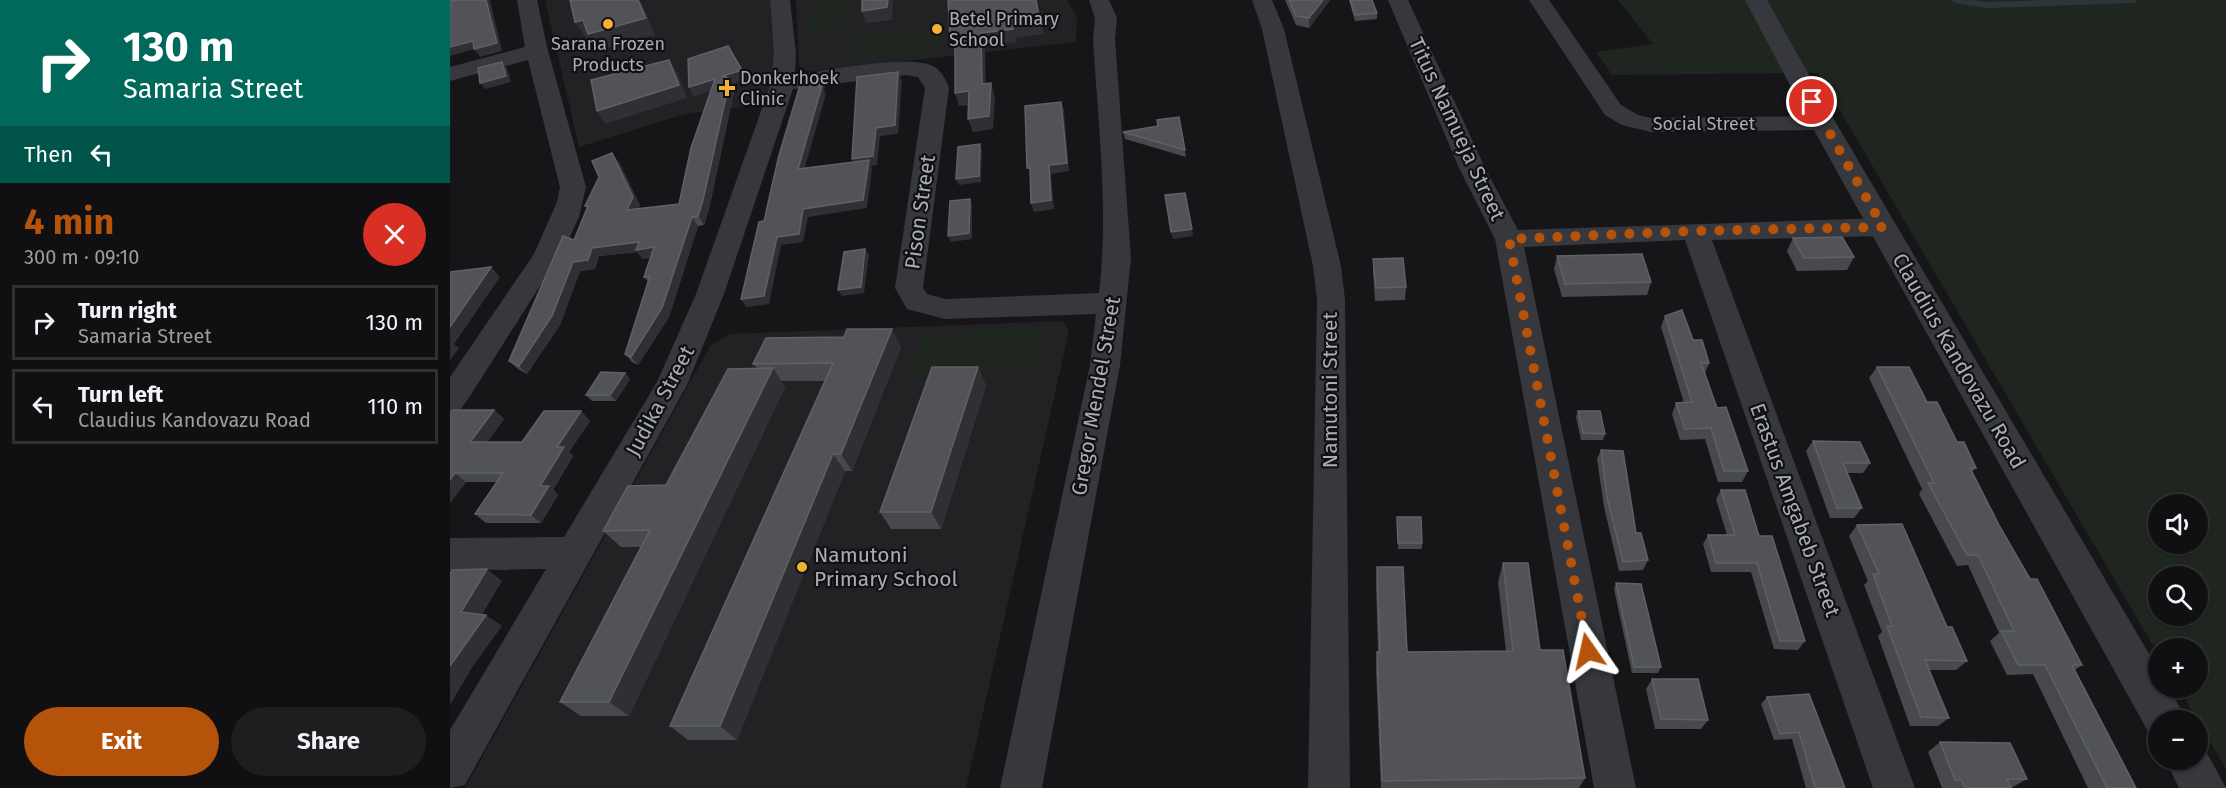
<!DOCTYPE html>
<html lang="en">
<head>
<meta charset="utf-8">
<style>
  :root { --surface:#101012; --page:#1e1e20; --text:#f1f3f6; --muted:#9c9d9f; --line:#303032; --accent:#b45309 }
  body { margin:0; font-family:"Fira Sans",sans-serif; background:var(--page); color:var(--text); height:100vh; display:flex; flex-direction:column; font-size:22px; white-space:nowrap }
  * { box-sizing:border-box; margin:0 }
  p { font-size:20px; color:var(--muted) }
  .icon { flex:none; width:33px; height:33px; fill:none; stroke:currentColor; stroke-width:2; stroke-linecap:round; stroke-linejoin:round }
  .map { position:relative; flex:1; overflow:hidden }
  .details { display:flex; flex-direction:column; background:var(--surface); width:450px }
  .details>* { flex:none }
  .top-card { background:#00695c; color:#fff; overflow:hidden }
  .controls { position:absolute; left:1698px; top:494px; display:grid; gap:12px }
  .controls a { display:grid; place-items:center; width:60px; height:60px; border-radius:50%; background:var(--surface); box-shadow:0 2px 4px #0004,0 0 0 2px var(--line); font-size:30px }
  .pin { position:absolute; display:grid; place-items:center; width:51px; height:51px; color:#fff; margin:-26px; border:3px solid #fff; border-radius:50%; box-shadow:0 2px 6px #0007 }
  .me { position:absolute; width:66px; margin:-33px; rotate:349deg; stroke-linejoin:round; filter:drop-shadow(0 0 4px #0008) }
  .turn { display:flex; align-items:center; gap:21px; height:126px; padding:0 24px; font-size:27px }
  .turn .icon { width:78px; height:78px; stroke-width:2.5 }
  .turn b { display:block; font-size:42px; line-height:51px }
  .then { display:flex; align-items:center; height:57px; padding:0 24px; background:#0003; gap:12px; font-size:22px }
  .round { display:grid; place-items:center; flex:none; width:63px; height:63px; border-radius:32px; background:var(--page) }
  .summary { display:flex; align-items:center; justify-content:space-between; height:102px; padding:0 24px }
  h1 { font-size:36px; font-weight:700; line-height:45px; color:var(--accent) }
  .cta { display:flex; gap:12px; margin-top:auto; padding:12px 24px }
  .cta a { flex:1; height:69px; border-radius:36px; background:var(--accent); color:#fff; font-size:24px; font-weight:700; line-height:69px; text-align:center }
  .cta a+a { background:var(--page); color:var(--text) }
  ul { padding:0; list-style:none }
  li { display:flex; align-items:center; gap:18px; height:75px; margin:0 12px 9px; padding:0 12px; border:3px solid var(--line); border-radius:0px }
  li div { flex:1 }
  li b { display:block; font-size:22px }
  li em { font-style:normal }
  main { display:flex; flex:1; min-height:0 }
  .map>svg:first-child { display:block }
  .built { fill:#222225 }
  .green { fill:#1e261f; fill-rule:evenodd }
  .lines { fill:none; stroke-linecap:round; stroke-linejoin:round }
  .stream { stroke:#2c353c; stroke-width:6 }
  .minor { fill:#37383d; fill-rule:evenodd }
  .tertiary { fill:#37383d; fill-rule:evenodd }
  .wall { fill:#47494d }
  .shaded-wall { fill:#2f3033 }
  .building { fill:#525359; stroke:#5f6168; stroke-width:1.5 }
  .route { stroke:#b45309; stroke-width:10; stroke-dasharray:0 18 }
  .poi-dot { fill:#f2b134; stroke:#111113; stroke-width:2 }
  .labels { text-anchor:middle; stroke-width:4.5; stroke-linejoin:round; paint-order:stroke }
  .far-poi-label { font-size:18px; fill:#a8adb8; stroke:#111113; text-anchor:start }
  .far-street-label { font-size:18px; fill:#a8adb8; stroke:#111113 }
  .street-label { font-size:21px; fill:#a8adb8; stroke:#111113 }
  .poi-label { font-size:21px; fill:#a8adb8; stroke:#111113; text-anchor:start }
</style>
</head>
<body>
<main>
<section class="details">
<div class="top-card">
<div class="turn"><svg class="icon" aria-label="right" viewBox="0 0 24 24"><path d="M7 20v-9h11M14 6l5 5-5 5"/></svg><div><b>130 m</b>Samaria Street</div></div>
<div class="then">Then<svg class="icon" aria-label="left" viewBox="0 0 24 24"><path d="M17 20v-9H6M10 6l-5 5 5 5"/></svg></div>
</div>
<div class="summary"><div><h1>4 min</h1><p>300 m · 09:10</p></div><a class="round" style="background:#d93025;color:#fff"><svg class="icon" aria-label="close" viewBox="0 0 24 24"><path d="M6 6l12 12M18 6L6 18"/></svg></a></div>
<ul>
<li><svg class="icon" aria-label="right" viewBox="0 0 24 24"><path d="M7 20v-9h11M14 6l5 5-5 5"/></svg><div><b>Turn right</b><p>Samaria Street</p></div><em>130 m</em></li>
<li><svg class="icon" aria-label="left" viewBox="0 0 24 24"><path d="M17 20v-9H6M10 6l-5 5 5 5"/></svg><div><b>Turn left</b><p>Claudius Kandovazu Road</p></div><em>110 m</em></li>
</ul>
<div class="cta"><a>Exit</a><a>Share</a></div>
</section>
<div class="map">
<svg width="1776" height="788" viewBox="0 0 1776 788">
  <rect width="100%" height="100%" fill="#161618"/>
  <path class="built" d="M95,0h225l2,34 9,18 -13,52 -83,10 -106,33z
    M346,0h271l10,17 -1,25 -266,30 -11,-6z
    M612,321l7,10 -103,457h-501l245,-442 19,-12z"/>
  <path class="green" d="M362,0h39l-2,26 -40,6z
    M1168,0h608v769l-48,-82h20v-39h-40v6l-340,-581 -206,2 -16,-23 57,-8zM1708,504h40v39h-40zM1708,576h40v39h-40z
    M493,28l-3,24 -92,9 6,-25z
    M595,328l-8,42 -128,4 13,-42z"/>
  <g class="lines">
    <path class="stream" d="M1505,0l32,5 146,-5"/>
    <path class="minor" d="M67,0h20l11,51 38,136 -7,30 -13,28 -96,151 -9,13 -11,3v-35l84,-123 23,-52 3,-15 -32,-127 -78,21v-14l75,-20z
      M320,0h20l6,53 -1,22c31,-4 112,-21 138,-9 8,4 13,14 16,22l-26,200 4,6 18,5 154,-6c10,-83 -1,-170 -6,-254l2,-21 -6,-18h20l8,18 -2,21 16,219 -11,107 -78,423h-42l90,-423 6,-51 -151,5 -38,-10 -12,-21 30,-200 -7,-11 -11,-2 -114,14 -69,205 -37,91 -222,400 -15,3v-58l96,-161 -96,1v-32l114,-1 93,-155 39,-88 75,-211 3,-30z
      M802,0h20l12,29 57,237 4,34 5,488h-42l9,-488 -4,-34 -51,-237z
      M938,0h20l77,168 33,62 365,-12 10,3 3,6 -3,6 -10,3 -171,4 203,548h-42l-188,-548 -161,7 112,541h-42l-99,-549 -36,-71z
      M1079,0h20l72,105 17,10 13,3 172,-2 9,2 3,5 -3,5 -9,2 -172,2 -29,-7 -17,-10z"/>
    <path class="tertiary" d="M1295,0h22l69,123 322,546v18h11l17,33h-28v18l-8,-3 -340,-612z
      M1748,742l4,2 24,44h-47l-14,-29h33z"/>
  </g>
  <path class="wall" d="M835,0h45l-21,28 -13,-3z
    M899,0h23l5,13v6l-22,2z
    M297,79l-14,4 2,4 -26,122 -5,16 -6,1 -29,91 -31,48 -6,-3 -7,-8 23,-72 -4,-5 7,-20 -8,2 -6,-7 -38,4 -4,13 -15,2 -20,54 -33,49 -9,-5 -9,-8 65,-121 13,-32 -2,-2 34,-44 21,43 -2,4 41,-5 32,-114 -17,6 -5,-9z
    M729,117l7,40 -61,-18 -2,-7 35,-6z
    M1343,238l61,19 -7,13 -50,1 -10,-20z
    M1107,256l94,26 -4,13 -85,2 -8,-28z
    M923,259l33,28 -1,13 -30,1 -2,-29z
    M1215,316l28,24 16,23 -4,10 12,35 31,63 -6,11h-24l-13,-43 -25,1 -8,-26 4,-11h8l-23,-76z
    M451,347l-49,124h-7l-108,269h-49l-18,-14 155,-345h-44l4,6 -156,329h-48l-21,-14 81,-155h-20l-18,-16 63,-46 91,-117 -4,-4z
    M528,367l8,19 -45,143h-50l-11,-17z
    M1427,367l50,35 49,66 -4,4 27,53 83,140 -7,5 61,118h-48l-55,-114 -26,1 -17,-34 9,-8 -31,-68 -11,1 -38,-72 3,-5 -53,-111z
    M175,373l5,6 -14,22h-24l-6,-6z
    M44,410l10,9 -17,23h35l59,-31 9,10 -21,31 4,4 -20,34 5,5 -17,28h-55l-11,-9 22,-32h-31l-16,21v-90z
    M1128,411l27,23 -2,6h-22l-5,-23z
    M1363,441l57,22 -7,10h-16l15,35 -8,10h-24l-24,-67z
    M1151,450l47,110 -5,10 -24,1 -15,-64 -7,-48z
    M1271,490l38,46 46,105 -7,9 -24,-1 -23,-77h-40l-8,-28 5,-9h19l-11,-36z
    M947,517l25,26v6h-24z
    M1407,525l90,102 20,34 -11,9h-27l20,48 -11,8h-28l-32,-90 4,-4 -18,-47 4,-4 -19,-45z
    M1053,563l37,87 45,128 -6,10h-198l-5,-118 1,-18h1l-2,-66 1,-19 30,85 99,-1 -8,-69z
    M1166,583l45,84 -3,6h-26l-18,-84z
    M1202,679l56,41 -7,9h-46l-9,-40z
    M1359,694l36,94h-39l-14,-49 -18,1 -13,-36 6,-7z
    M1490,742l87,37 -16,9h-69l-14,-36z"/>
  <path class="shaded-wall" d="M36,0h4l12,51 -22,6 -6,-8 -24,7v-9z
    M188,0h2l15,35 -57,15 -8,-13 -4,1 -11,-16z
    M438,0h5l-1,20 -26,3 -4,-12z
    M586,0l8,34 -28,4 1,4 -32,4 1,51 -4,-13 -1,-51 32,-8z
    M873,0h7l-21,28v-10z
    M505,36l5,13 -6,1 -4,-13z
    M219,60l8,12 10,26 -82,26 -8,-13z
    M52,62l5,6 4,14 -26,7 -5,-6z
    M292,70l5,9 -14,4 2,4 -26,122 -5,16 -6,-9 25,-140z
    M448,72l4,9 -4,53 -18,2 -3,29 -6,1 1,2 -5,40 -59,9 -5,25 -22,3 -12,59 -23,3 -5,-8 36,-62 26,-28 53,-41 -4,-9 24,-31z
    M265,79l5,8 -26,9 -5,-9z
    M371,80l4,7 -1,4 2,3 -24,83 -4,-8z
    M541,83l4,14 -2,32 -20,3 -5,-13z
    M519,91l4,14 -14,1 -4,-13z
    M611,102l3,8 5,61 -18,3 3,35 -20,3 -3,-9 18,-38z
    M530,144l2,7 -1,31 -22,3 -3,-6z
    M162,153l7,9 21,43 -6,14 -7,-9z
    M520,199l2,6v34l-21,3 -3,-6z
    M242,217l6,9 -29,91 -31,48 -7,-8z
    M742,229l1,7 -20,3 -2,-7z
    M189,242l15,5 7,9 -18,3 -6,-7 -38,4 -4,13 -15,2 -20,54 -33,49 -8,-8 54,-104 19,-14z
    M415,249l4,6 -5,38 -22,3 -4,-6z
    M41,267l9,10 -46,67 5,4 -9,12v-33z
    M442,329l9,18 -49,124 -11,-17z
    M528,367l8,19 -45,143 -10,-17z
    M323,368l12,19 -156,329 -20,-14z
    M175,373l5,6 -14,22 -6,-6z
    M44,410l10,9 -24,33 -10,-10z
    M131,411l9,10 -21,31 4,4 -20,34 5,5 -17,28 -10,-8 9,-29 17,-39z
    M383,454l12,17 -108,269 -17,-14z
    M5,473l11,9 -16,21v-23z
    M37,569l15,12 -25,42 -16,-11z
    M36,615l16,11 -29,40 -23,39v-39l7,-10z"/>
  <path class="building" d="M5,0h31l11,43 -23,6 -1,-8 -23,6v-46z
    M120,0h68l8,18 -58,16 -5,-14 -8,2z
    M412,0h26l-1,7 -25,4z
    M498,0h88l4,21 -27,4v4l-32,4 1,51 9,-1 -2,33 -21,3 1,-28 -14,2v-57l-5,1z
    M839,0h34l-14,18 -13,-2z
    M900,0h22l5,13 -22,2z
    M278,46l14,24 -19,6 7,3 -27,121 -5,16 -6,1 -30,91 -31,49 -6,-3 25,-78 -6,1 10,-30 -18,3 3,-8 -47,6 -4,12 -15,2 -21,54 -33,50 -10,-5 54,-125 11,4 14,-34h-3l14,-29 -7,-16 20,-8 21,44 -6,13 52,-6 12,-56 24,-69 -26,8 -1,-28z
    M219,60l10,25 -82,26 -6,-31z
    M52,62l4,14 -26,7 -2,-15z
    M448,72l-3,53 -19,3 -3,28 -21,3 5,-82z
    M371,80l-2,7 3,-1 -24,83 71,-9 -6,40 -60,9 -4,25 -22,3 -13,59 -23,3 18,-77 5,-1 15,-66 22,-73z
    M611,102l6,61 -18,2 2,35 -20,3 -1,-35h-3l-2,-62z
    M729,117l6,33 -62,-18 35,-6 -1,-6z
    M530,144l-1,32 -23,3 2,-32z
    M735,193l7,36 -21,3 -6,-37z
    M520,199l-1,34 -21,3 2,-35z
    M1392,237l12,20 -50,1 -11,-20z
    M415,249l-4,38 -23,3 6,-38z
    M1192,254l9,28 -86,2 -8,-28z
    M953,258l3,29 -30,1 -3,-29z
    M41,267l-41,60v-55z
    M1232,310l11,30h9l7,23h-8l16,45 9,-1 22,64h-24l-13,-43 -26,1 -9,-26 16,-1 -27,-86z
    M397,329h45l-51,125h-8l-113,272h-50l163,-363 -80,1 13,-26 78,-1z
    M482,367h46l-47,145h-51z
    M1427,367h32l18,35h10l20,40h7l12,26h-6l29,57 31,54h7l45,86h-10l64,123h-29l-62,-123h-27l-17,-34h13l-36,-76h-11l-39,-72h6z
    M323,368l-164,334h-49l90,-172 -47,1 25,-45 38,-1 62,-116z
    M151,372l24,1 -15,22h-24z
    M3,410h41l-24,32h52l22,-31h37l-24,36h7l-24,39h9l-18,29 -56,-1 28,-41h-48l-5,7v-67z
    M1128,411h22l5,23 -22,-1z
    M1363,441l47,1 10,21h-27l19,45h-25z
    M1151,450l22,1 13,82h5l7,27 -25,2 -16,-65z
    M1271,490h24l14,46h13l33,105h-25l-23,-78h-41l-8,-28h27z
    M947,517h24l1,26h-24z
    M1452,524l45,103h5l15,34 -42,-1 24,58 -28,-1 -34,-91h5l-19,-52h6l-22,-49z
    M1053,563h25l12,87h23l22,128 -203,3 -5,-129h3l-3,-85h26l4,85 106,-1z
    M37,569l-26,43 25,3 -29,41 -7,10v-92l2,-4z
    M1166,583l25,1 20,83h-27z
    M1202,679h46l10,41 -47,-1z
    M1359,694l36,94h-30l-16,-56 -19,2 -13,-37z
    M1490,742l70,1 17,36h-20l4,9h-46l-4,-8h-6z"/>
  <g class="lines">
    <path class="route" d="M1138,651l-79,-412 186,-8 188,-4 -71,-125"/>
  </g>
  <g class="poi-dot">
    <circle cx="158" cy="24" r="6"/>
    <circle cx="487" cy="29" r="6"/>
    <path d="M274 79h6v6h6v6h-6v6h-6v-6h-6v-6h6z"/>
    <circle cx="352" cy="567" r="6"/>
  </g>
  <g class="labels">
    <g class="far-poi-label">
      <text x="499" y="25">Betel Primary<tspan x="499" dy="21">School</tspan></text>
      <text x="158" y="50" text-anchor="middle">Sarana Frozen<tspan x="158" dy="21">Products</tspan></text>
      <text x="290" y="84">Donkerhoek<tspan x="290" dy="21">Clinic</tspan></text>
    </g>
    <g class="far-street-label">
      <text x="1254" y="130">Social Street</text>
    </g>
    <g class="street-label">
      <text transform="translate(1007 129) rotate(65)" y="7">Titus Namueja Street</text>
      <text transform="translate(470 212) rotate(-82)" y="7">Pison Street</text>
      <text transform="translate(1509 361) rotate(60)" y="7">Claudius Kandovazu Road</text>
      <text transform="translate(880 390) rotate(-90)" y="7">Namutoni Street</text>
      <text transform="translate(646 396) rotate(-80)" y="7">Gregor Mendel Street</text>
      <text transform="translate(210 401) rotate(-62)" y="7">Judika Street</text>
      <text transform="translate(1345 510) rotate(70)" y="7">Erastus Amgabeb Street</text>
    </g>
    <g class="poi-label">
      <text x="364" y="562">Namutoni<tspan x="364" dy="24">Primary School</tspan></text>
    </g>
  </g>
</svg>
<div class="controls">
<a><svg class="icon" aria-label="sound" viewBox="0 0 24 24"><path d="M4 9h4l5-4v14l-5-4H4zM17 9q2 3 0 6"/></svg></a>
<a><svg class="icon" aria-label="search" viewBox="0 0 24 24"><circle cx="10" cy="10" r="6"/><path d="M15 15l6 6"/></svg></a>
<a>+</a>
<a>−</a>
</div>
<div class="pin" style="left:1362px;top:102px;background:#d93025"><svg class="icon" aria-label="arrive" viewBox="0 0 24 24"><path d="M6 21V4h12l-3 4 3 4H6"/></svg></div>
<svg class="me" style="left:1138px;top:651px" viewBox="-20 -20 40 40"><path d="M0-17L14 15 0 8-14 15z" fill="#b45309" stroke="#fff" stroke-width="4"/></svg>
</div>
</main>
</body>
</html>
